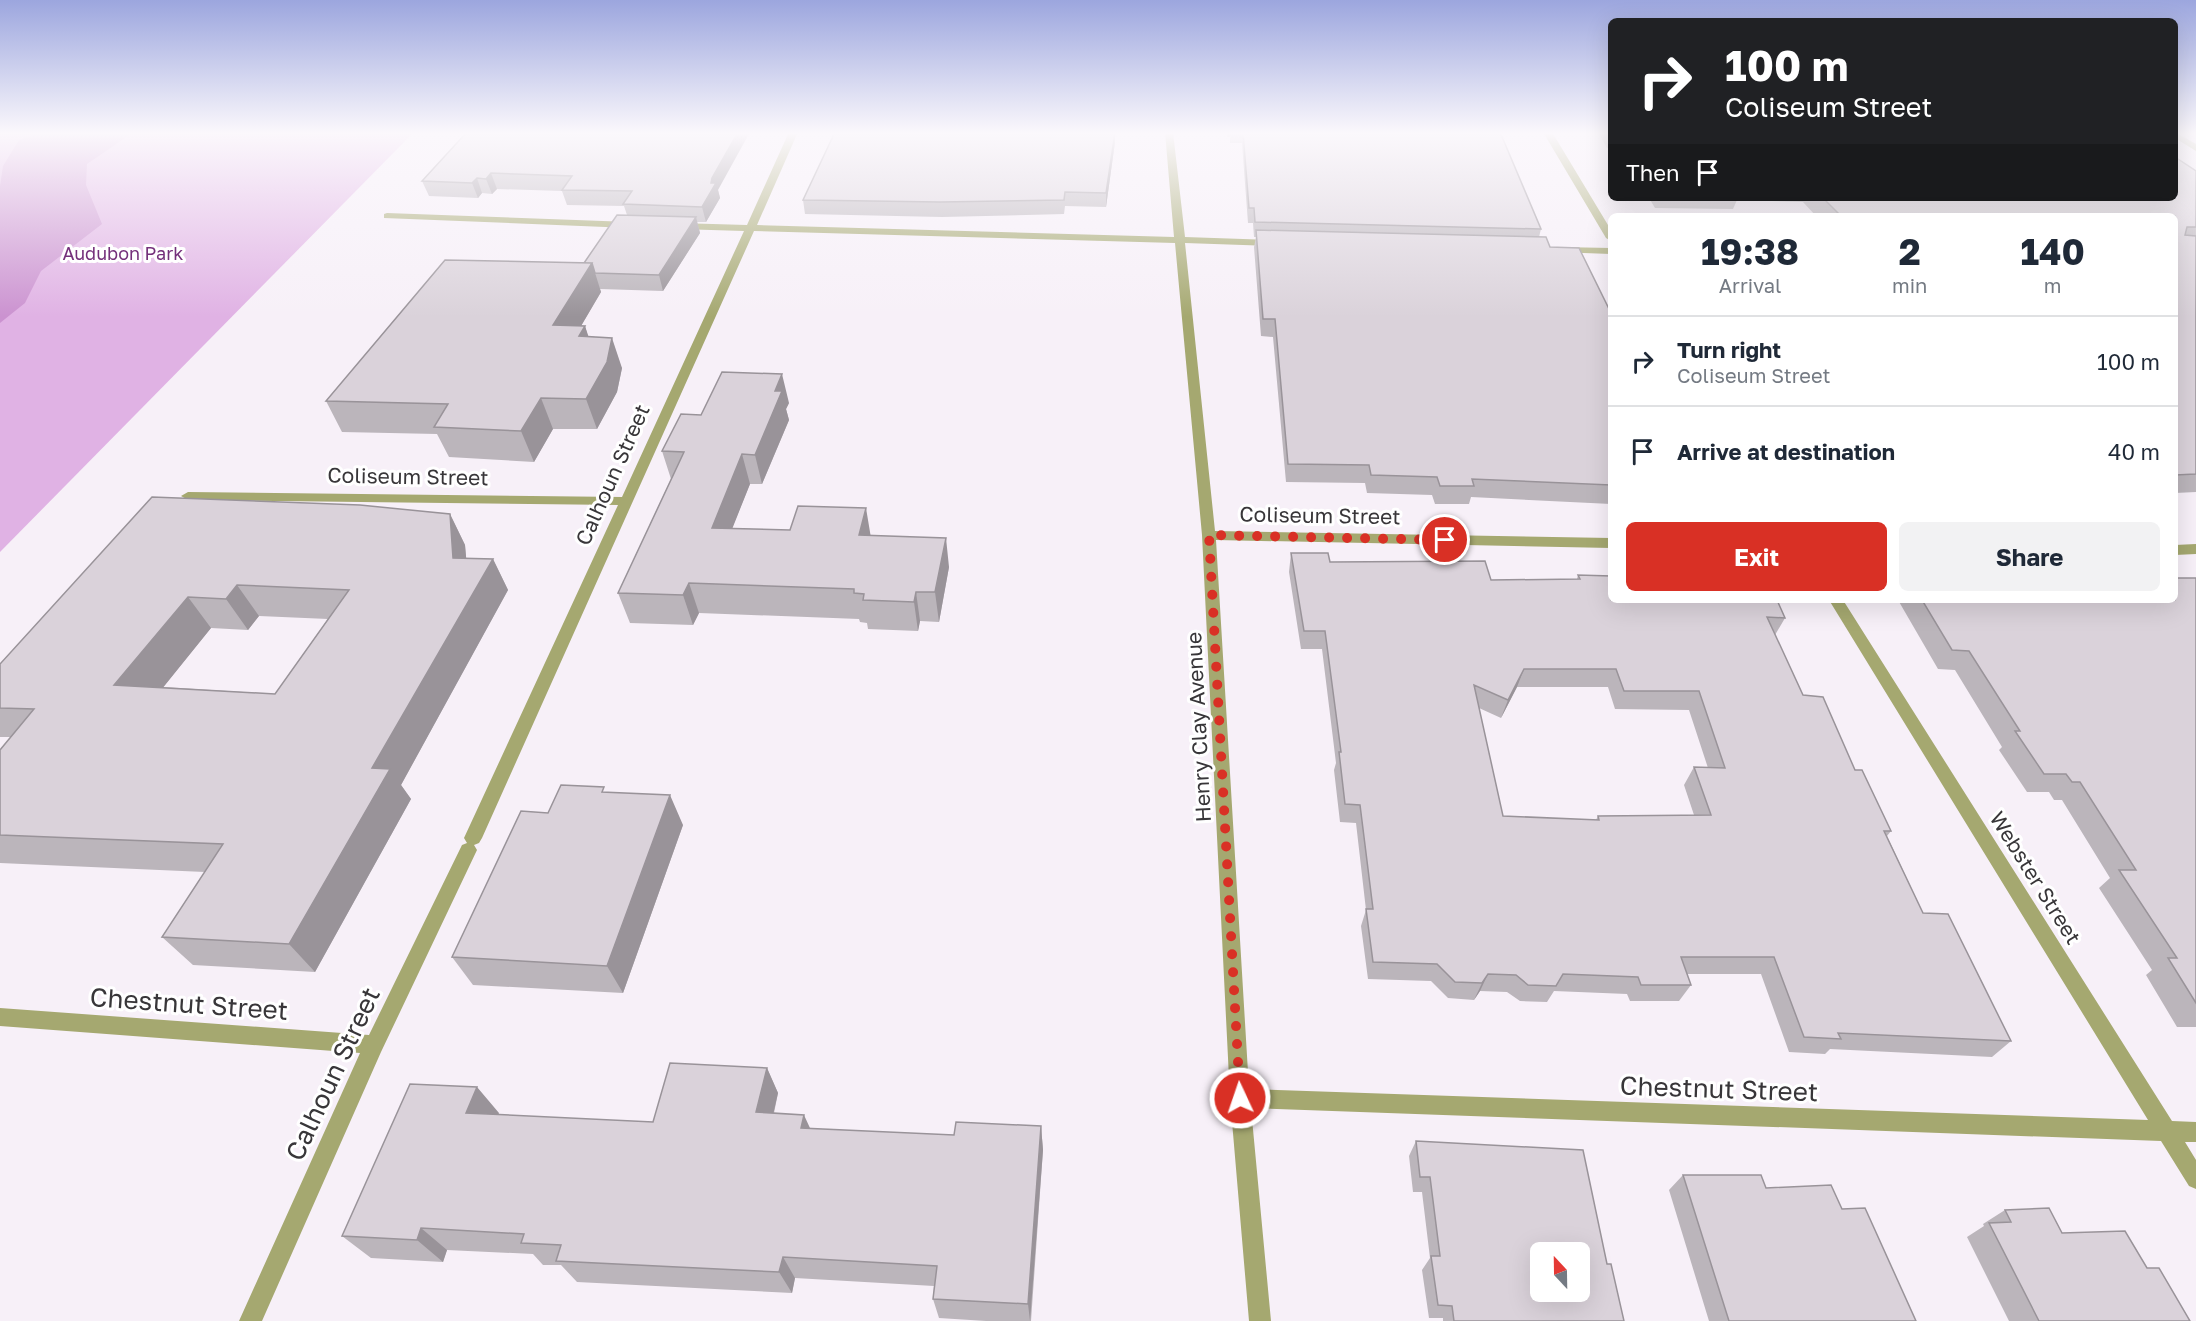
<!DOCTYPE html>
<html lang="en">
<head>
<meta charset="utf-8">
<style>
  :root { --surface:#fff; --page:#f2f2f3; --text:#1f2937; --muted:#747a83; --line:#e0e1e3; --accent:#d93025 }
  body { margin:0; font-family:"Golos Text",sans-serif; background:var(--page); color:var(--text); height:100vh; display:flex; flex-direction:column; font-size:22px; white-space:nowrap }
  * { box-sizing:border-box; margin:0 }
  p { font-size:20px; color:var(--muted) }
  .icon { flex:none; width:33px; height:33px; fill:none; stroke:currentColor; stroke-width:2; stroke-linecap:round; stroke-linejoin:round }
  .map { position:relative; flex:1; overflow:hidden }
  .panel { position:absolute; left:1608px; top:213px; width:570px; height:390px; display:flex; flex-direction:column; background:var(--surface); border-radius:9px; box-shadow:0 6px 24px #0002 }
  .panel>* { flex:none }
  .guide { position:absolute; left:1608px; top:18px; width:570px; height:183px; border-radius:9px; box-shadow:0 6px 24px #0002; background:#202124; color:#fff; overflow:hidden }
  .needle { width:39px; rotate:338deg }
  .fabs { position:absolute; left:1530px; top:1242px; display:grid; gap:12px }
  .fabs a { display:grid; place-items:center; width:60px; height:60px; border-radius:9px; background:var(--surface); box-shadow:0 6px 24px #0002; font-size:30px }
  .pin { position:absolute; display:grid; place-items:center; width:51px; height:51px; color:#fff; margin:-26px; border:3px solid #fff; border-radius:50%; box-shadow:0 2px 6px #0007 }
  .me { position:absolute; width:66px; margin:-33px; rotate:357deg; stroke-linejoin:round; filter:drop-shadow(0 0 4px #0008) }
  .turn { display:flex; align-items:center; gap:21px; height:126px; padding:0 18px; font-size:27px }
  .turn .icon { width:78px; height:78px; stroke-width:2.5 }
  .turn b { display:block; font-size:42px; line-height:51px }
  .then { display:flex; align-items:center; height:57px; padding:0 18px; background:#0003; gap:12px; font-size:22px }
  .eta { display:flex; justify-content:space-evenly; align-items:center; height:102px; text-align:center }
  .eta b { font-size:36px; font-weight:700; line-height:42px }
  .cta { display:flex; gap:12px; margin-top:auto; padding:12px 18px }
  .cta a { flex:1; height:69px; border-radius:9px; background:var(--accent); color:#fff; font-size:24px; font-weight:700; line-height:69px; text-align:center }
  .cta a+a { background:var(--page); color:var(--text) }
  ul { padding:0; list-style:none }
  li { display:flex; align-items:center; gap:18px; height:90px; padding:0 18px; border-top:2px solid var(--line) }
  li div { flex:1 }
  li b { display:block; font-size:22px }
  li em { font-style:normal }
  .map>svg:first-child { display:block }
  .green { fill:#e0b2e4 }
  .water { fill:#cb92d0 }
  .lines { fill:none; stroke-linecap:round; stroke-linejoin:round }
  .minor { fill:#a5a870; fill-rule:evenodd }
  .wall { fill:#bbb5bb; fill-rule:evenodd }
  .shaded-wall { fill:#999399 }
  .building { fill:#dad2da; stroke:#999399; stroke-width:1.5; fill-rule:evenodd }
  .route { stroke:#d93025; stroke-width:10; stroke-dasharray:0 18 }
  .labels { text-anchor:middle; stroke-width:6; stroke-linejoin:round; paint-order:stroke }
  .far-park-label { font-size:18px; fill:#74307b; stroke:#fff }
  .street-label { font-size:21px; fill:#383639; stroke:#fff }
  .near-street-label { font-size:26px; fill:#383639; stroke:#fff }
</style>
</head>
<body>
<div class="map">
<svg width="2196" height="1321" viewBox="0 0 2196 1321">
  <rect width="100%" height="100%" fill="#f7f0f8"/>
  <path class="green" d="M0,132h414l-414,420z"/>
  <path class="water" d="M43,132h91l-47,32 -1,21 16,39 -61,47 -16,32 -25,20v-137l3,-20 16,-26z"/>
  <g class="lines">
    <path class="minor" d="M789,132h9l-41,93 417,12 -9,-105h8l12,105 90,3 5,3 -5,3 -90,-3 30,288 396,7v10l-395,-8 33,549 899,31 -319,-520h14l329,521 24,1v20h-11l11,18v29l-7,-3 -28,-45 -910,-33 20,213h-22l-19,-223 -28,-563 -27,-292 -421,-12 -272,607 -3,5 -5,2 3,5 -96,202 -119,269h-23l121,-268 -360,-27v-18l369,27 93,-190 5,-2 -3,-5 154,-333 -430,-5 -7,-4 7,-4 434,5 122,-266 -66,-2 -5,-3 5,-3 69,2z
      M1543,132h9l59,98v11l-5,-3z
      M2175,132l21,12v7l-21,-13z
      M387,213l243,9 5,3 -5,3 -246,-10v-4z
      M1560,247l51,1v6l-55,-2 -1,-2z
      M2196,544v10l-21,1v-10z"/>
  </g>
  <path class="wall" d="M467,132l251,58 2,8 -14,24h-9l3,11 -37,58 -63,-2 1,3 -20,34h4l3,11 34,31 -5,24 -20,37h-44l-19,33 -85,-5 -12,-23 -95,-2 -16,-31 258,-138 43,-48 -3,-9 -57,-1 -5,-14 -65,-2 -5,5 -10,-1 -4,5 -49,-2 -7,-15z
    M835,132h280v10l-9,65 -41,-1 -1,8 -122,3 -137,-3 -2,-14z
    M1227,132h273l41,97 -2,8 11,10 61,66v191l-140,-7 -2,7h-34l-3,-9 -65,-2 -2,-10 -79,-1 -13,-145 -12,-1 -7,-89 2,-10h-2l-1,-14h-5l-6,-80h-12v-6h-3z
    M1598,132h13v17l-4,-1z
    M2196,171v321l-21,1v-277h-359l-13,-14 -66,-2 -4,9 -78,-1 -6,-10h526z
    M789,403l-3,6 3,11 -27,64h-12l-18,44 139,7 78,32 -10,55 -19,-1 -2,10 -50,-2 -1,-6 -7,-1 -1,-3 -160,-6 -6,12 -63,-2 -12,-30 53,-114 -9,-28 39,-36z
    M152,497l298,17 15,31 1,13 27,1 15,31 -107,195 10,14 -96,173 -122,-7 -31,-28 43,-65 -205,-9v-113l11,-13h-11v-73zM259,616l69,3 -53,75 -112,-7 48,-59 37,2z
    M1291,553l39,9 161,18 86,-1 1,-4 207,43 -10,17 28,60 52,75 36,61 -4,5 36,77 88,128 -19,16 -162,-8 -5,5 -36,-2 -28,-78h-74l4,11 -12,16h-49l-3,-7 -73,-3 -7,11 -27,-1 -13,-9 -27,-1 -6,9 -26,-2 -17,-17 -63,-2 -7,-53 5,-16 -10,-87 -16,-1 -6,-52 2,-7 -14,-114h-21l-12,-77zM1517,687h91l7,22 74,1 19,58 -14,-1 -10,18 10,30 -96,1 -2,4 -93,-4 -24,-108 22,10z
    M2196,578v449h-19l-31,-52 6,-5 -53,-82 11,-10 -48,-78h-8l-5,-8h-22l-28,-42 3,-3 -47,-77 -17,-1 -40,-69h277z
    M607,792l76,33 -60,168 -150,-8 -21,-28 96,-144z
    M767,1068l11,25 -4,20 36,16 144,6 87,-9 2,24 -12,171h-45l-47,-3 -6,-19 1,-13 -139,-8 -3,15 -215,-11 -16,-17h-18l-10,-11 -86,-4 -4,12 -72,-4 -29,-22 157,-123 -1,2 155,7z
    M1416,1141l191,123 17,57h-181v-3h-14l-7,-48 8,-12 -8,-66h-9l-4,-36z
    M1683,1175l83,13 76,21 74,112h-207l-40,-131z
    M2005,1210l142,58 43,53h-181l-42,-84 17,-11 -1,-2z"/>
  <path class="shaded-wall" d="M738,132h12l-32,58 2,8 -14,24 -4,-15 10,-29z
    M1115,132v10l-9,65v-14z
    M491,173l6,16 -5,5 -6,-15z
    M477,178l5,15 -4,5 -6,-15z
    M696,217l4,16 -37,58 -4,-16z
    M592,263l9,29 -37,63 -11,-30z
    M585,326l10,30 -16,-20z
    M612,338l10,30 -5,24 -20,37 -11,-30z
    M782,374l7,29 -3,6 3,11 -27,64 -7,-29 20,-64z
    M541,398l12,31 -19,33 -13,-31z
    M742,454l8,30 -29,73 -9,-29z
    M866,508l5,30 -12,-3z
    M450,514l15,31 4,44 -16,-31z
    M946,538l3,29 -10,55 -4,-30z
    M493,559l15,31 -107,195 10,14 -96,173 -26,-28 83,-176z
    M689,583l10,30 -6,12 -10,-30z
    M237,585l22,31 -11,14 -22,-31z
    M916,592l4,29 -2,10 -4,-29z
    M188,597l23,31 -70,87 -27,-30z
    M1524,669l-7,18 -16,31 7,-18z
    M670,795l13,30 -60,168 -16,-27z
    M1488,974l-8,17 -6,9 8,-17z
    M767,1068l11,25 -10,44 -12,-25z
    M477,1087l22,26 -10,25 -23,-25z
    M804,1115l11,24 -14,-11z
    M1041,1126l2,24 -13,171 -2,-17z
    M421,1228l26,22 -4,12 -26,-22z
    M783,1257l12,21 -3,15 -13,-21z"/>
  <path class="building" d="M467,132h271l-26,46 -1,5h5l-14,24 -79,-3 9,-13 -70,-1 10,-14 -81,-3 -5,6 -9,-1 -5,5 -50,-2z
    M835,132h280l-9,61 -41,-1 -1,8 -124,2 -137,-2z
    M1243,132h257l41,97 -286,-7 -1,-14h-5z
    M2175,157l21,14v56h-9l-2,8 11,1v238l-21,1v-259h-334l-18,-18h352z
    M617,215l79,2 -37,58 -64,-2 -3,-10h-8z
    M1256,230l290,7 4,10 29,1 32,65v172l-139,-6 2,7h-34l-3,-9 -66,-2 -2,-10 -81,-1 -13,-145h-12z
    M445,260l147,3 -39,62 32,1 -6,10 33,2 -5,24 -21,37 -45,-1 -20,33 -87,-4 14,-23 -122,-3z
    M722,372l60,2 -7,17h7l-27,64 -13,-1 -30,74 78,2 8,-24 68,2 -7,27 87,3 -11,54h-19l-2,10 -51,-2 1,-6 -10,-1v-4l-165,-6 -6,12 -65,-2 66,-141 -22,-1 19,-37 20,1z
    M152,497l208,8 90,9 3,44 40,1 -121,209 18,1 -101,175 -127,-7 61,-93 -223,-9v-85l34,-41 -34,-1v-44zM237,585l112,5 -74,104 -161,-9 74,-88 38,2z
    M1291,553h37l2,9 155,-1 6,19 89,-1 -2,-4 33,1v24h166l8,18 -18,-1 36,78 20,2 32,73h7l29,61h-7l39,82 25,1 63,127 -173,-8 3,6 -37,-2 -30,-80h-93l10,28h-50l-3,-8 -75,-3 -7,12 -28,-1 -12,-10 -28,-1 -6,9 -27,-1 -18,-18 -64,-2 -7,-53h7l-13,-104 -15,-1 -6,-52h2l-16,-121h-21zM1524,669h92l8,22h75l26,77 -31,-1 17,48 -113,1 1,4 -96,-4 -29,-131 34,15z
    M2175,578h21v425l-28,-45h9l-58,-88h17l-56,-88h-8l-6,-8h-22l-29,-43h5l-51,-80 -17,-1 -30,-50h253z
    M561,785l43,2 -2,5 68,3 -63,171 -155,-9 69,-146 27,2z
    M670,1063l97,5 -11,44 48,3 -3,13 153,7 2,-13 85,4 -13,178 -95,-5 4,-33 -154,-9 -4,15 -223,-11 5,-16 -40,-2 3,-9 -103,-6 -4,12 -75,-4 68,-152 67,3 -11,26 187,9z
    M1416,1141l167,9 24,114h4l13,57h-170l-2,-15 -14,-1 -7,-49h9l-10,-79h-10zM1540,1252h40v40h-40z
    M1683,1175h78l5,13 65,-3 11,24 23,-1 51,113h-187z
    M2049,1208l13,25 63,-2 22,37h12l31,53h-151l-50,-98 22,-1 -6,-12z"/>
  <linearGradient id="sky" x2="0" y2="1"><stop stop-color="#9ca6de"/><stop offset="0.42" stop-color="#fbf8fc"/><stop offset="1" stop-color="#fbf8fc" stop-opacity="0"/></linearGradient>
  <rect width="2196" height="317" fill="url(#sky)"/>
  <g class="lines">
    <path class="route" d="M1240,1098l-31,-563 236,5"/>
  </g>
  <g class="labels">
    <g class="far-park-label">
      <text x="123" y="260">Audubon Park</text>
    </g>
    <g class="street-label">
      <text transform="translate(613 475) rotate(-66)" y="7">Calhoun Street</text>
      <text transform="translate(408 477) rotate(1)" y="7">Coliseum Street</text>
      <text transform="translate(1320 516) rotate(1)" y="7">Coliseum Street</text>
      <text transform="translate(1199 727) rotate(-93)" y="7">Henry Clay Avenue</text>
      <text transform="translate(2035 878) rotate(58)" y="7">Webster Street</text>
    </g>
    <g class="near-street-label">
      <text transform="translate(189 1004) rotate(4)" y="9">Chestnut Street</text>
      <text transform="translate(333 1074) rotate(-65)" y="9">Calhoun Street</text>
      <text transform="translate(1719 1089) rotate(2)" y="9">Chestnut Street</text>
    </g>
  </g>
</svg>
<div class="fabs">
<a><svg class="needle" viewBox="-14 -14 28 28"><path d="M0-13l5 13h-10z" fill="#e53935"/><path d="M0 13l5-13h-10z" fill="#747a83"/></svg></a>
</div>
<div class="pin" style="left:1445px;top:540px;background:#d93025"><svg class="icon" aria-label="arrive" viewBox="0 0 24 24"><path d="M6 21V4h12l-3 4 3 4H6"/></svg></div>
<svg class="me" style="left:1240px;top:1098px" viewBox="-20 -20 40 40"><circle r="17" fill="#d93025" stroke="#fff" stroke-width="3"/><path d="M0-11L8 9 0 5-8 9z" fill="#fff"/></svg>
<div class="guide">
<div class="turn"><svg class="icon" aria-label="right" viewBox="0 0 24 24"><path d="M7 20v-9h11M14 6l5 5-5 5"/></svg><div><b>100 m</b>Coliseum Street</div></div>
<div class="then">Then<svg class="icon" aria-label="arrive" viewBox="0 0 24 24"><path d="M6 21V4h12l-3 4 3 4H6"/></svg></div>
</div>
<section class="panel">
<div class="eta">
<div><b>19:38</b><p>Arrival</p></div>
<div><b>2</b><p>min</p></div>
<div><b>140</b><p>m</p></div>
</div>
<ul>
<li><svg class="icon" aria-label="right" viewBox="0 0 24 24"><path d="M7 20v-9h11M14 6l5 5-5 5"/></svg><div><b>Turn right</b><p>Coliseum Street</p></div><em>100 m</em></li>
<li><svg class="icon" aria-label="arrive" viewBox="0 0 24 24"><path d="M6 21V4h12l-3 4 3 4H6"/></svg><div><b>Arrive at destination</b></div><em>40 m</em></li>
</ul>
<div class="cta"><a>Exit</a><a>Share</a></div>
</section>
</div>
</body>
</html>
